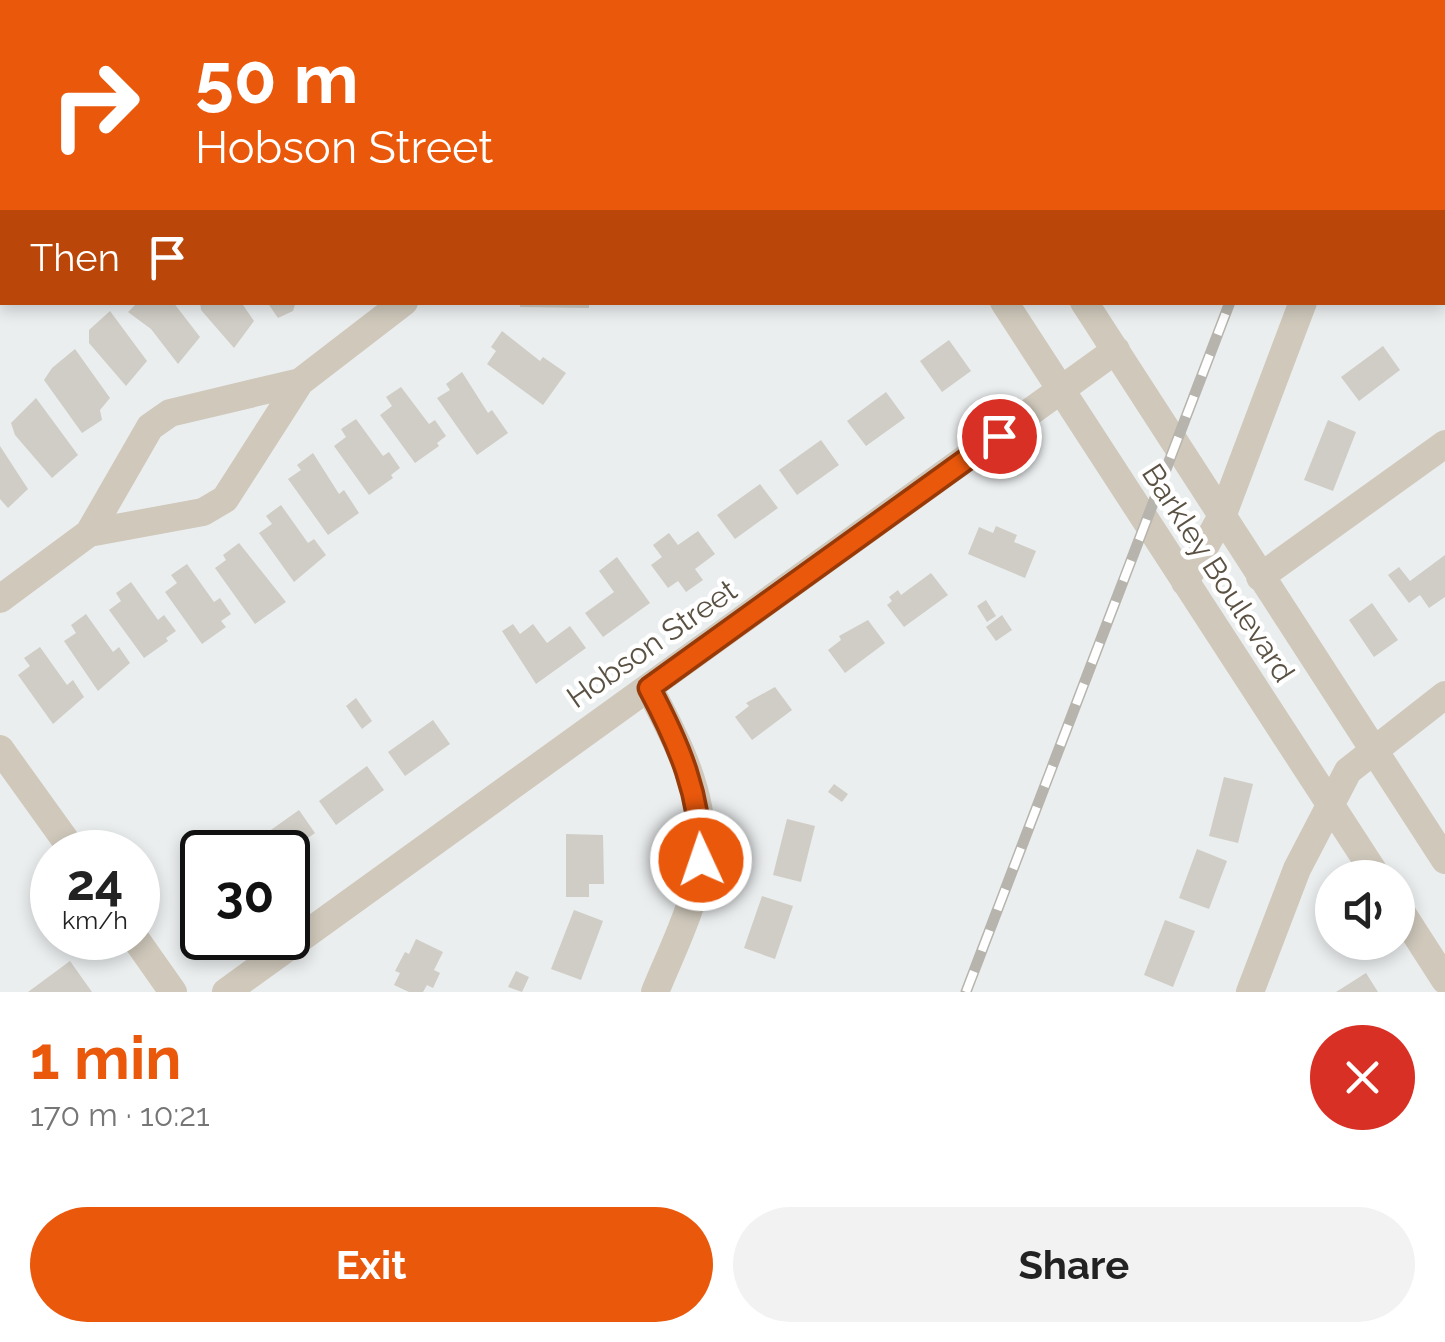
<!DOCTYPE html>
<html lang="en">
<head>
<meta charset="utf-8">
<style>
  :root { --surface:#fff; --page:#f2f2f2; --text:#222; --muted:#767676; --accent:#ea580c }
  body { margin:0; font-family:Raleway,sans-serif; background:var(--page); color:var(--text); height:100vh; display:flex; flex-direction:column; font-size:38px; white-space:nowrap }
  * { box-sizing:border-box; margin:0 }
  p { font-size:32px; color:var(--muted) }
  .icon { flex:none; width:55px; height:55px; fill:none; stroke:currentColor; stroke-width:2; stroke-linecap:round; stroke-linejoin:round }
  .map { position:relative; height:992px; overflow:hidden }
  .drawer { display:flex; flex-direction:column; background:var(--surface); flex:1 }
  .drawer>* { flex:none }
  .top-card { position:absolute; left:0px; top:0px; width:1445px; height:305px; box-shadow:0 5px 15px #0003; background:#ea580c; color:#fff; overflow:hidden }
  .tools { position:absolute; left:1315px; top:860px; display:grid; gap:20px }
  .tools a { display:grid; place-items:center; width:100px; height:100px; border-radius:50%; background:var(--surface); box-shadow:0 5px 15px #0003; font-size:50px }
  .speed { position:absolute; left:30px; top:830px; display:flex; gap:20px; font-size:50px; font-weight:700; text-align:center }
  .speed>* { display:grid; place-content:center; width:130px; height:130px; border-radius:50%; background:var(--surface); box-shadow:0 5px 15px #0003; line-height:1 }
  .speed small { font-size:25px; font-weight:400 }
  .speed .limit { border:5px solid #111; border-radius:15px; background:#fff; color:#111 }
  .pin { position:absolute; display:grid; place-items:center; width:85px; height:85px; color:#fff; margin:-42px; border:5px solid #fff; border-radius:50%; box-shadow:0 2px 10px #0007 }
  .me { position:absolute; width:110px; margin:-55px; rotate:357deg; stroke-linejoin:round; filter:drop-shadow(0 0 8px #0008) }
  .turn { display:flex; align-items:center; gap:35px; height:210px; padding:0 30px; font-size:45px }
  .turn .icon { width:130px; height:130px; stroke-width:2.5 }
  .turn b { display:block; font-size:70px; line-height:85px }
  .then { display:flex; align-items:center; height:95px; padding:0 30px; background:#0003; gap:20px; font-size:38px }
  .round { display:grid; place-items:center; flex:none; width:105px; height:105px; border-radius:52px; background:var(--page) }
  .headline { display:flex; align-items:center; justify-content:space-between; height:170px; padding:0 30px }
  h1 { font-size:60px; font-weight:700; line-height:75px; color:var(--accent) }
  .cta { display:flex; gap:20px; margin-top:auto; padding:20px 30px }
  .cta a { flex:1; height:115px; border-radius:60px; background:var(--accent); color:#fff; font-size:40px; font-weight:700; line-height:115px; text-align:center }
  .cta a+a { background:var(--page); color:var(--text) }
  .map>svg:first-child { display:block }
  .building { fill:#cfcdc5 }
  .lines { fill:none; stroke-linecap:round; stroke-linejoin:round }
  .minor { stroke:#cfc8bb; stroke-width:28 }
  .rail-casing { stroke:#b7b4ad; stroke-width:11 }
  .rail { stroke:#fff; stroke-width:8; stroke-dasharray:22; stroke-linecap:butt }
  .route-casing { stroke:#983908; stroke-width:25 }
  .route { stroke:#ea580c; stroke-width:18 }
  .labels { text-anchor:middle; stroke-width:9; stroke-linejoin:round; paint-order:stroke }
  .street-label { font-size:30px; fill:#5a5143; stroke:#fff }
</style>
</head>
<body>
<div class="map">
<svg width="1445" height="992" viewBox="0 0 1445 992">
  <rect width="100%" height="100%" fill="#ebeeef"/>
  <path class="building" d="M138,302h35l27,35 -22,27 -27,-35 -23,-17z
    M200,302h41l13,19 -20,27 -33,-38z
    M267,302h29l-3,9 -15,7z
    M520,302h69v6l-69,-1z
    M110,311l37,50 -21,25 -37,-43v-13z
    M502,331l38,30 3,-4 23,16 -23,32 -56,-41 9,-13 -5,-4z
    M949,340l22,31 -29,21 -22,-31z
    M1383,346l17,24 -41,31 -18,-24z
    M75,349l35,49 -10,12 2,10 -20,13 -38,-53 8,-12z
    M462,372l26,41 4,-3 16,23 -31,22 -40,-57 13,-8 -4,-6z
    M401,387l28,37 6,-4 11,16 -9,7 2,3 -24,17 -35,-48 12,-9 -6,-9z
    M886,392l19,26 -39,28 -19,-25z
    M36,398l42,57 -26,23 -37,-43 -4,-12z
    M356,419l27,37 6,-4 11,16 -9,7 2,3 -24,17 -35,-49 12,-9 -5,-8z
    M1328,420l28,12 -23,59 -29,-11z
    M821,440l18,25 -42,30 -18,-25z
    M0,446l28,43 -20,19 -8,-9z
    M313,453l26,41 5,-4 15,23 -31,22 -40,-56 13,-9 -4,-5z
    M760,484l18,24 -43,31 -18,-24z
    M281,505l27,38 6,-4 12,16 -32,27 -35,-49 13,-9 -6,-8z
    M996,526l21,9 -3,7 22,9 -11,27 -57,-24 11,-27 14,6z
    M698,531l17,23 -20,15 8,11 -17,12 -8,-11 -10,7 -17,-23 11,-8 -9,-12 16,-12 9,12z
    M239,543l47,59 -31,22 -40,-56 11,-8 -3,-5z
    M1445,555v42l-16,11 -9,-13 -11,8 -21,-28 11,-8 11,14z
    M617,557l33,46 -47,34 -18,-24 29,-21 -15,-21z
    M187,564l27,38 6,-4 11,16 -10,7 5,6 -24,17 -37,-52 12,-9 -6,-8z
    M931,573l17,22 -44,32 -17,-22 5,-4 -3,-4 9,-7 3,5z
    M131,582l27,38 6,-5 12,16 -10,7 2,3 -24,17 -35,-48 12,-9 -5,-8z
    M986,600l10,16 -9,6 -10,-16z
    M1372,603l26,37 -24,17 -25,-37z
    M86,614l27,38 6,-5 11,16 -32,28 -34,-50 12,-8 -5,-8z
    M1002,615l10,15 -16,11 -10,-14z
    M868,620l17,23 -40,30 -17,-23 13,-10 -2,-4z
    M513,624l7,10 13,-10 14,19 23,-17 16,22 -50,36 -34,-53z
    M40,647l27,38 6,-5 11,17 -31,27 -35,-49 12,-9 -6,-8z
    M775,687l17,23 -40,30 -17,-23 14,-11 -3,-3z
    M356,698l16,23 -10,8 -16,-23z
    M433,720l17,24 -45,32 -17,-24z
    M367,766l17,24 -48,35 -17,-24z
    M1224,777l29,7 -15,59 -29,-7z
    M834,784l14,10 -6,8 -14,-10z
    M299,810l16,23 -27,19h-32l-5,-8z
    M787,819l28,7 -14,56 -28,-7z
    M566,834l37,1 1,49h-15v13h-23z
    M1197,849l30,12 -18,48 -30,-11z
    M762,896l31,10 -18,53 -31,-11z
    M574,910l29,11 -22,59 -30,-11z
    M1165,920l30,11 -22,56 -29,-12z
    M416,939l27,13 -9,18 6,3 -7,15 -6,-3 -4,7h-14l-15,-7 6,-12 -5,-2 10,-19 4,2z
    M70,961l22,31h-64z
    M516,971l13,6 -7,15 -14,-5z
    M1366,973l12,19h-42z"/>
  <g class="lines">
    <path class="minor" d="M40,0v2
      M234,0l2,2
      M1442,189l3,-2
      M1004,302l374,576
      M1084,302l361,558
      M89,533l114,-21 22,-13 75,-117
      M1260,577l185,-133
      M1185,582l38,-68 80,-212
      M0,599l89,-66 61,-106 20,-14 130,-31 104,-80
      M649,688c28,52 58,110 52,170 -5,46 -29,92 -46,134
      M0,749l74,103
      M1398,907l47,73
      M135,938l38,54
      M226,992l890,-642
      M1250,992l47,-123 51,-98 97,-76"/>
    <g class="rail-casing">
      <path id="rail" d="M1338,2l1,-2
        M966,992l264,-690"/>
    </g>
    <use href="#rail" class="rail"/>
  </g>
  <g class="lines">
    <g class="route-casing">
      <path id="route" d="M701,860c0,-64 -22,-116 -52,-172l350,-252"/>
    </g>
    <use href="#route" class="route"/>
  </g>
  <g class="labels">
    <g class="street-label">
      <text transform="translate(1218 573) rotate(57)" y="10">Barkley Boulevard</text>
      <text transform="translate(652 644) rotate(-35)" y="10">Hobson Street</text>
    </g>
  </g>
</svg>
<div class="tools">
<a><svg class="icon" aria-label="sound" viewBox="0 0 24 24"><path d="M4 9h4l5-4v14l-5-4H4zM17 9q2 3 0 6"/></svg></a>
</div>
<div class="speed"><div>24<small>km/h</small></div><div class="limit">30</div></div>
<div class="pin" style="left:999px;top:436px;background:#d93025"><svg class="icon" aria-label="arrive" viewBox="0 0 24 24"><path d="M6 21V4h12l-3 4 3 4H6"/></svg></div>
<svg class="me" style="left:701px;top:860px" viewBox="-20 -20 40 40"><circle r="17" fill="#ea580c" stroke="#fff" stroke-width="3"/><path d="M0-11L8 9 0 5-8 9z" fill="#fff"/></svg>
<div class="top-card">
<div class="turn"><svg class="icon" aria-label="right" viewBox="0 0 24 24"><path d="M7 20v-9h11M14 6l5 5-5 5"/></svg><div><b>50 m</b>Hobson Street</div></div>
<div class="then">Then<svg class="icon" aria-label="arrive" viewBox="0 0 24 24"><path d="M6 21V4h12l-3 4 3 4H6"/></svg></div>
</div>
</div>
<section class="drawer">
<div class="headline"><div><h1>1 min</h1><p>170 m · 10:21</p></div><a class="round" style="background:#d93025;color:#fff"><svg class="icon" aria-label="close" viewBox="0 0 24 24"><path d="M6 6l12 12M18 6L6 18"/></svg></a></div>
<div class="cta"><a>Exit</a><a>Share</a></div>
</section>
</body>
</html>
